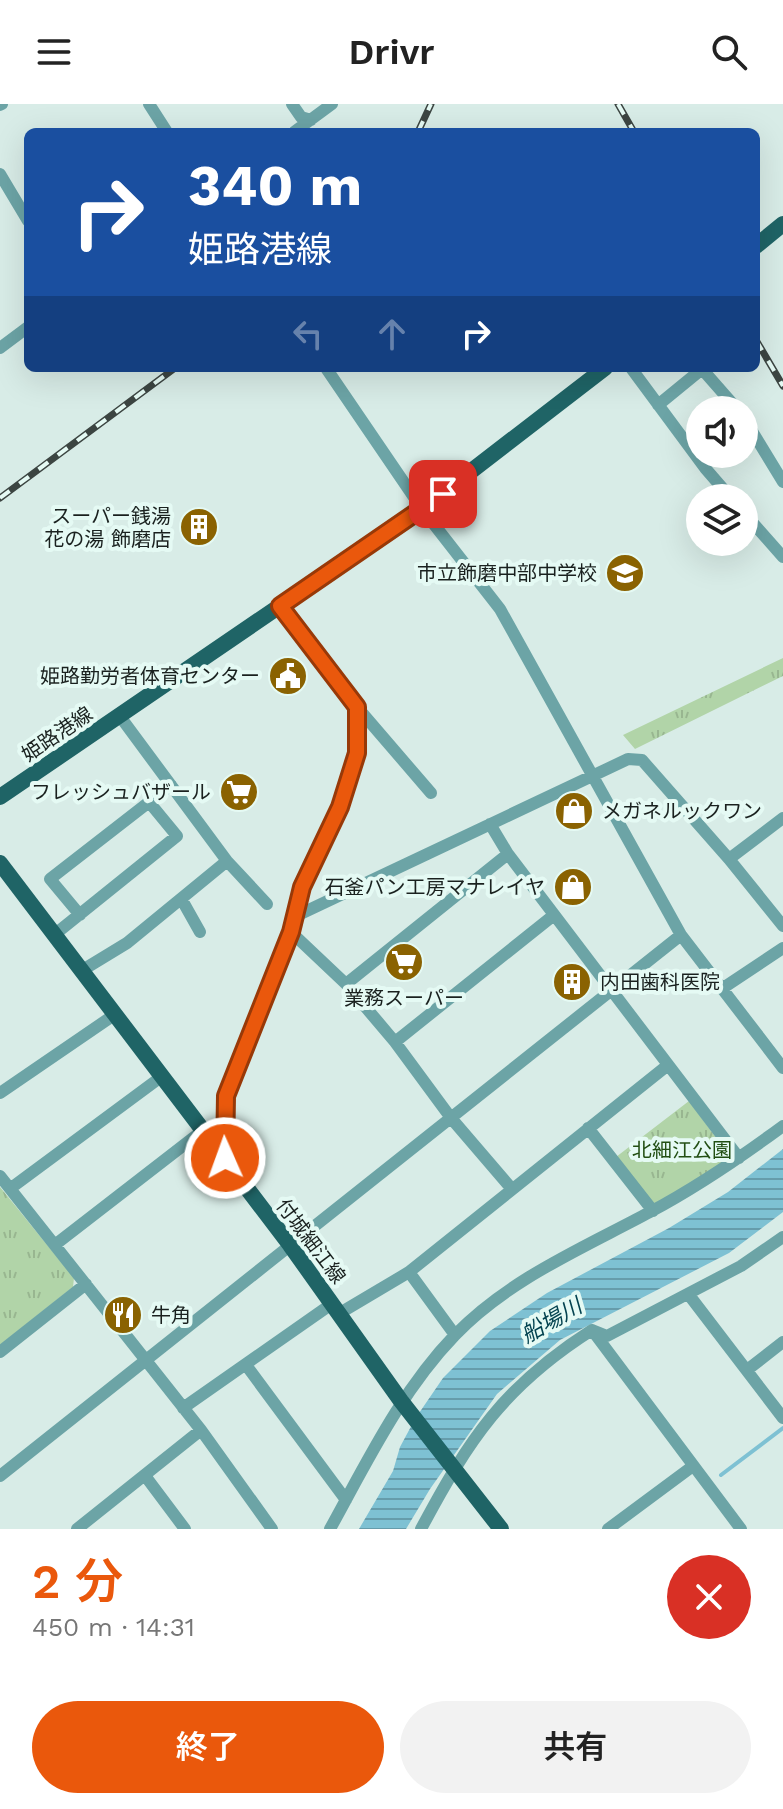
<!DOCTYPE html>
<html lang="ja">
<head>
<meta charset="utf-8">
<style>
  :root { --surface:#fff; --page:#f2f2f2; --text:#222; --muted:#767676; --accent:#ea580c }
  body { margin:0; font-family:"Work Sans","Noto Sans JP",sans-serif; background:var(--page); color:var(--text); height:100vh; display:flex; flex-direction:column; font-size:30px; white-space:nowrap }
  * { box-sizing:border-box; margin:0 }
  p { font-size:26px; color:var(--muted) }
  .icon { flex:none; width:44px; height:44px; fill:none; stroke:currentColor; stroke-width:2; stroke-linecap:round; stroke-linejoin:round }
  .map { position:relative; height:1425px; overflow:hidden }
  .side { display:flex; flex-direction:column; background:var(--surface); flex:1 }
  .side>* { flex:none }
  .guide { position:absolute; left:24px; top:24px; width:736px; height:244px; border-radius:12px; box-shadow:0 8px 32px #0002; background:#1a4fa0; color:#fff; overflow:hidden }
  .buttons { position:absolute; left:686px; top:292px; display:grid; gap:16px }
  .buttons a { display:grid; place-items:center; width:72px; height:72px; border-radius:50%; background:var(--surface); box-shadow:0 8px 32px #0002; font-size:40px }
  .pin { position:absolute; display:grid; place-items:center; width:68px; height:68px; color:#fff; margin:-34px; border-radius:16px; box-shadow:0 4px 12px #0006 }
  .me { position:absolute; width:88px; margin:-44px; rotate:358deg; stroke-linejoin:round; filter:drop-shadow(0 0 6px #0008) }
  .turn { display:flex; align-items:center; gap:28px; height:168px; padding:0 32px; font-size:36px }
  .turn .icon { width:104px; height:104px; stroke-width:2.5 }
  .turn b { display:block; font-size:56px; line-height:68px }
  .lanes { display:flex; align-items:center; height:76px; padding:0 32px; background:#0003; justify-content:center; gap:40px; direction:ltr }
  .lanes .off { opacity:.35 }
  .round { display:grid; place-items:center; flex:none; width:84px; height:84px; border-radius:42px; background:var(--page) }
  .headline { display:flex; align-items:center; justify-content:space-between; height:136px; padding:0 32px }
  h1 { font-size:48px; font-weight:600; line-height:60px; color:var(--accent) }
  .action { display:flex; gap:16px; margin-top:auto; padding:16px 32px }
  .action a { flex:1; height:92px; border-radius:48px; background:var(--accent); color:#fff; font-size:32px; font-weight:600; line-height:92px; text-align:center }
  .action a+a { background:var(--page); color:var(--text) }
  header { display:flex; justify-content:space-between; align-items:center; height:104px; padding:0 32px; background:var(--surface); font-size:36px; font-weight:600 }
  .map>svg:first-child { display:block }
  .grass { fill:url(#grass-tufts) }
  .water { fill:url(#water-rules) }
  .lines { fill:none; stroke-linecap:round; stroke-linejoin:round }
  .stream { stroke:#7ec1d3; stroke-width:4 }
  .minor { stroke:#6ca4a6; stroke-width:12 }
  .major { stroke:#1f6466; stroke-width:16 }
  .rail-casing { stroke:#3c4542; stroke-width:7 }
  .rail { stroke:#e5faf4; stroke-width:4; stroke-dasharray:12; stroke-linecap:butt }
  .route-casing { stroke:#983908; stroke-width:20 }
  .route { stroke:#ea580c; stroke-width:14 }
  .labels { text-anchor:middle; stroke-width:8; stroke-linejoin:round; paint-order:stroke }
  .poi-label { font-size:20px; fill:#1a211f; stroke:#e5faf4; text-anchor:end }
  .street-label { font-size:20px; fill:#1a211f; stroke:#e5faf4 }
  .park-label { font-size:20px; fill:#224f13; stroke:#e5faf4 }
  .water-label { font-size:22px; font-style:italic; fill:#044350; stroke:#e5faf4 }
</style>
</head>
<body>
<header><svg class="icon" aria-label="menu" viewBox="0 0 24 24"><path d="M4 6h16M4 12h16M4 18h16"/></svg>Drivr<svg class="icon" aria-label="search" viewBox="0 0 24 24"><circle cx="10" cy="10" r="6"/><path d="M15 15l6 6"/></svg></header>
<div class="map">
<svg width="783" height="1425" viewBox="0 0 783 1425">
  <defs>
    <pattern id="grass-tufts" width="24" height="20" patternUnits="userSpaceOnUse" patternTransform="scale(2)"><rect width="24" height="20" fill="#b1d4a8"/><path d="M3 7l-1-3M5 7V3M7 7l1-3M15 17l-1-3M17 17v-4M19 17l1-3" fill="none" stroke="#98b690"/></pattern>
    <pattern id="water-rules" width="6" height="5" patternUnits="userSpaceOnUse" patternTransform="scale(2)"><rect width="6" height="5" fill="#7ec1d3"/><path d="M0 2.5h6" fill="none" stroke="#669cab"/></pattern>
  </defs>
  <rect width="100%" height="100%" fill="#d8ece7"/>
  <path class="grass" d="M783,554v18l-148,73 -12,-14z
    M689,997l39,53v5l-71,45 -4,-1 -37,-46z
    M0,1083l74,91 -1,9 -73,58z"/>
  <path class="water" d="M783,1045v63l-54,41 -169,87 -63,54 -67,95 -24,40h-47l34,-58 7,-24 15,-28 28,-41 47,-47 57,-38 122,-65 59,-36z"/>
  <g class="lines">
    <path class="stream" d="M721,1371l62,-47"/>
    <path class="minor" d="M149,0l18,28
      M292,0l9,13 10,3
      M0,1l2,-1
      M294,28l38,-28
      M0,70l28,47
      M0,244l28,-21
      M326,264l96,141 78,100 181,326 102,133
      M631,264l74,100 26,30
      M658,301l44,-36 36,41
      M744,314l39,64
      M744,409l39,44
      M357,603l74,86
      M119,611l108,146 40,43
      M490,720l18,30
      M729,755l54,-41
      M182,796l18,32
      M80,811l-30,-36 121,-94
      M296,812l332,-157 14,1 87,99 54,67
      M291,828l55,52 49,58 56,76 60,70
      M54,831l123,-99 -28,-34
      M81,867l46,-28 100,-82
      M346,880l162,-130 231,304
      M723,884l60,-40
      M395,938l159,-127
      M0,989l114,-78
      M588,1024l65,83
      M225,1054l1,-62 65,-164 11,-45 38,-80 17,-54v-46l-77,-101
      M0,1072l201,254 71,99
      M11,1084l150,-111
      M56,1140l146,-113
      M689,1191l94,123
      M340,1209l69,-41
      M592,1226l149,199
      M592,1226l15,6 134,-70 42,-29
      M455,1231l-46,-63 259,-207
      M0,1248l86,-68
      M246,1261l100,135
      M747,1266l36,-28
      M183,1304l150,-105
      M0,1372l681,-541
      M146,1373l39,52
      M77,1425l124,-99
      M330,1425c37,-67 71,-138 125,-194 54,-56 128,-87 195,-123 47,-25 91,-55 133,-86
      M421,1425c48,-90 83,-143 171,-199
      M608,1425l85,-63"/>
    <path class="major" d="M756,142l27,-22
      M0,693l422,-288 183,-141
      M0,759l290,382 111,156 100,128"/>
    <g class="rail-casing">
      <path id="rail" d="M618,0l16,28
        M418,28l13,-28
        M756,236l27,46
        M0,394l175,-130"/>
    </g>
    <use href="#rail" class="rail"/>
  </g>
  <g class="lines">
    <g class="route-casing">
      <path id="route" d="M225,1054l1,-62 65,-164 11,-45 38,-80 17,-54v-46l-77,-101 163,-112"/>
    </g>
    <use href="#route" class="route"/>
  </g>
  <defs>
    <g id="building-disc" transform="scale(2)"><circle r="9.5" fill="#8a6201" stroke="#e5faf4"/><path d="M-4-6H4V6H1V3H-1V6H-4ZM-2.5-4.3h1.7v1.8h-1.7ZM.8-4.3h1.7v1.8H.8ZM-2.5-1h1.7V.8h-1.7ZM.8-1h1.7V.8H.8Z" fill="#fff"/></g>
    <g id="school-disc" transform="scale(2)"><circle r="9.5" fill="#8a6201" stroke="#e5faf4"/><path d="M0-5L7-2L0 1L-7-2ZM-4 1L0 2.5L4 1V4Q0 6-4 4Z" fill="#fff"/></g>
    <g id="civic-disc" transform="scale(2)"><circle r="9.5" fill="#8a6201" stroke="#e5faf4"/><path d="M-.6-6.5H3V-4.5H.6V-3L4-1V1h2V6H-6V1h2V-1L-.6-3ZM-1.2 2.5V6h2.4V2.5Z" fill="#fff"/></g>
    <g id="supermarket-disc" transform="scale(2)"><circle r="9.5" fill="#8a6201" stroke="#e5faf4"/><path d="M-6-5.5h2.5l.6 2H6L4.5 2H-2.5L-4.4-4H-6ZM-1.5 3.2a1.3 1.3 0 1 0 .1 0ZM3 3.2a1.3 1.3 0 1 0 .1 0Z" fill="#fff"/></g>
    <g id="shop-disc" transform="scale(2)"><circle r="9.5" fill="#8a6201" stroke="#e5faf4"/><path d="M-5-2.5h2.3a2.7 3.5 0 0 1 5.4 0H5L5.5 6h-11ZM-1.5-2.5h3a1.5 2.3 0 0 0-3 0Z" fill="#fff"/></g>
    <g id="restaurant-disc" transform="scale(2)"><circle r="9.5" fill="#8a6201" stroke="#e5faf4"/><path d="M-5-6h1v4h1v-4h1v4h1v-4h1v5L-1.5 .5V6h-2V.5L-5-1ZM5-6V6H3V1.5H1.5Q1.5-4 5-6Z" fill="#fff"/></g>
  </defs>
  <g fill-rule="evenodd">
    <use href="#building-disc" x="199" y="423"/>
    <use href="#school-disc" x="625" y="469"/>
    <use href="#civic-disc" x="288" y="572"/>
    <use href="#supermarket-disc" x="239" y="688"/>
    <use href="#shop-disc" x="574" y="707"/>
    <use href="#shop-disc" x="573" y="783"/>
    <use href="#supermarket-disc" x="404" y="858"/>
    <use href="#building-disc" x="572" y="878"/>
    <use href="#restaurant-disc" x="123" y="1211"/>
  </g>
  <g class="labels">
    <g class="poi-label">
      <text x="171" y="419">スーパー銭湯<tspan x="171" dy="23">花の湯 飾磨店</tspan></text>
      <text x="597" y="476">市立飾磨中部中学校</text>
      <text x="260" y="579">姫路勤労者体育センター</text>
      <text x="211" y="695">フレッシュバザール</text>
      <text x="602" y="714" text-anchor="start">メガネルックワン</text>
      <text x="545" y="790">石釜パン工房マナレイヤ</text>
      <text x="600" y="885" text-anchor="start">内田歯科医院</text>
      <text x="404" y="901" text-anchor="middle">業務スーパー</text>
      <text x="151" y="1218" text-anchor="start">牛角</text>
    </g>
    <g class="street-label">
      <text transform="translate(57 630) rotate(-34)" y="7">姫路港線</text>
      <text transform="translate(311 1137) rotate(53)" y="7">付城細江線</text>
    </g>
    <g class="park-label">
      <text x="682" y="1053">北細江公園</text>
    </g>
    <g class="water-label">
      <text transform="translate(551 1216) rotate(-30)" y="8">船場川</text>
    </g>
  </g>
</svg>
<div class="buttons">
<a><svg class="icon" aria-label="sound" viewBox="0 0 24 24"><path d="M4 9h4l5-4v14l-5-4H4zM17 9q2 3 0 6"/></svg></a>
<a><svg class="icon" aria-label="layers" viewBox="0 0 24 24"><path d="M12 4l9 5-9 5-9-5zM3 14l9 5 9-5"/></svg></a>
</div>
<div class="pin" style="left:443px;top:390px;background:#d93025"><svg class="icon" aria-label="arrive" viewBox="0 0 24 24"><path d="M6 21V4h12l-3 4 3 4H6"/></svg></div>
<svg class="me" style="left:225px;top:1054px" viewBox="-20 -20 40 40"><circle r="17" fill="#ea580c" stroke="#fff" stroke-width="3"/><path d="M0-11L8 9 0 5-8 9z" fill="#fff"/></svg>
<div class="guide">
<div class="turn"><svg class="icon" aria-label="right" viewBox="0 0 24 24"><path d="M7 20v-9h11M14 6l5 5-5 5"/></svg><div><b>340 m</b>姫路港線</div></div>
<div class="lanes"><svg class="icon off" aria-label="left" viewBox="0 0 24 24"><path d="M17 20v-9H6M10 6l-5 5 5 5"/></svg><svg class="icon off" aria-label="ahead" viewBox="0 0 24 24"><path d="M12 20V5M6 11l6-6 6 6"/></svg><svg class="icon" aria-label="right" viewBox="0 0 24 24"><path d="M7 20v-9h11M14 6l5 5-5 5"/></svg></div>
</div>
</div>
<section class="side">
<div class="headline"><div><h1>2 分</h1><p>450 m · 14:31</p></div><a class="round" style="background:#d93025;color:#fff"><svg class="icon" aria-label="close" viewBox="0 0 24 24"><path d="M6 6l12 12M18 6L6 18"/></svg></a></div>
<div class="action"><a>終了</a><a>共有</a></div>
</section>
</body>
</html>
